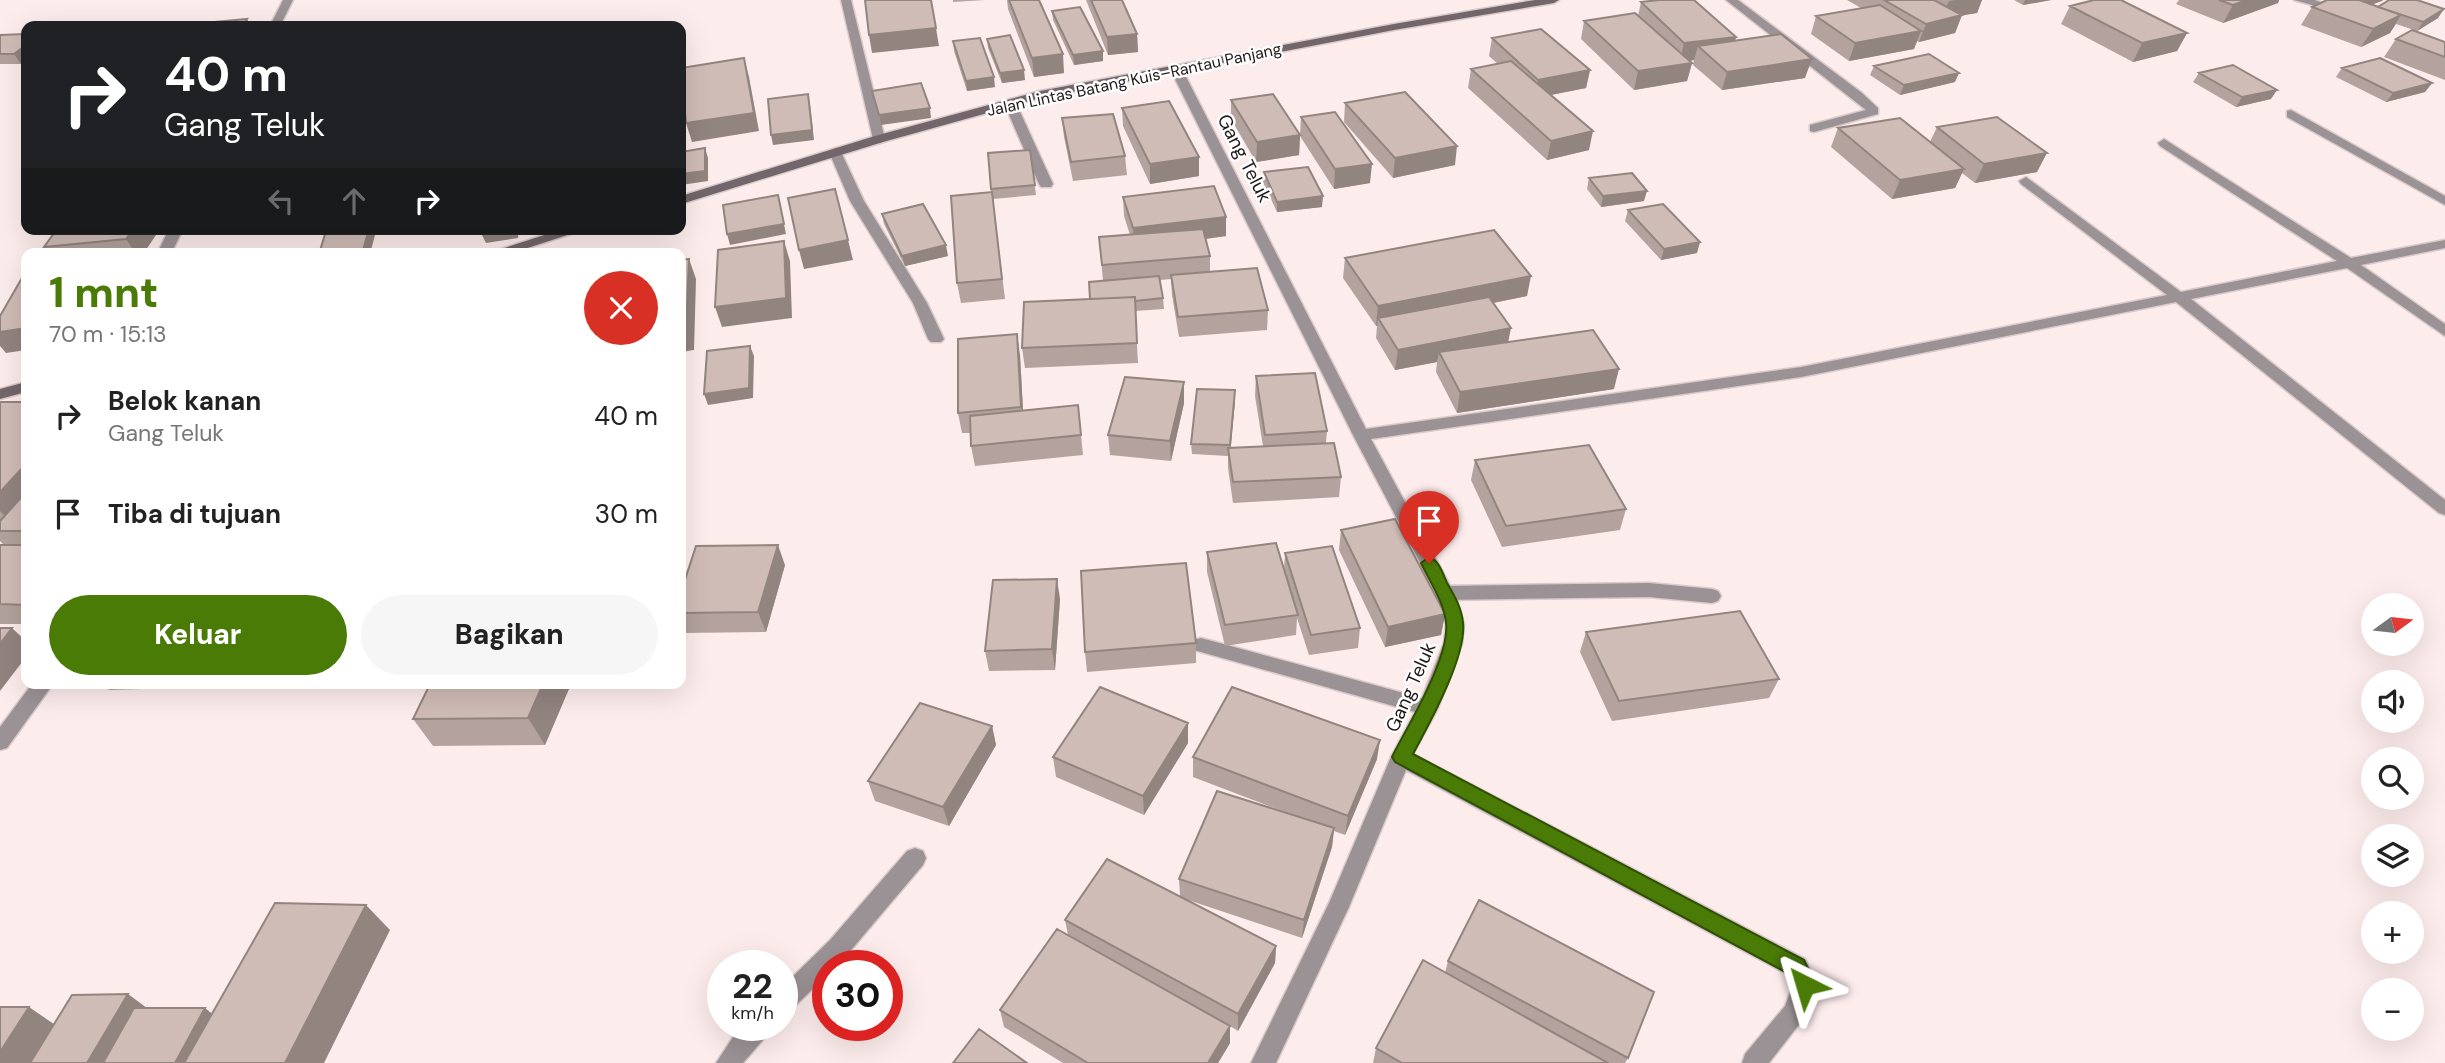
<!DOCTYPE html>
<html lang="id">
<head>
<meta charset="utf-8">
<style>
  :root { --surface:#fff; --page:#f6f6f6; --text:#222; --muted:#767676; --accent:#497b06 }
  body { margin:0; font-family:"DM Sans",sans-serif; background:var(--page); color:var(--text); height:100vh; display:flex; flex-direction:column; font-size:26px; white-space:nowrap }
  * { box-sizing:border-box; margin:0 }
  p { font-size:23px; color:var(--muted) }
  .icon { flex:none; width:38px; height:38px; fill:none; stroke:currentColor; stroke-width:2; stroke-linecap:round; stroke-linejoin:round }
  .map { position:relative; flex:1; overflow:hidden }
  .drawer { position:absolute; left:21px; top:248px; width:665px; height:441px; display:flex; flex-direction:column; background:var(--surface); border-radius:14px; box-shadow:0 7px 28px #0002 }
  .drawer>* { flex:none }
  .guide { position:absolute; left:21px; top:21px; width:665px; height:214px; border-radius:14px; box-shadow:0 7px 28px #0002; background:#202124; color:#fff; overflow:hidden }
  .needle { width:46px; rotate:75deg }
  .tools { position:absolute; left:2361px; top:593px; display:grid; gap:14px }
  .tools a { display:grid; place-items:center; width:63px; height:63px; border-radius:50%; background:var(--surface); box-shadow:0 7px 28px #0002; font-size:35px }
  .speed { position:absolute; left:707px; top:950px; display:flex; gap:14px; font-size:35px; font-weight:700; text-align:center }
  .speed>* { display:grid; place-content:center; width:91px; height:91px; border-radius:50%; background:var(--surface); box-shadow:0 7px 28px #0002; line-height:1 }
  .speed small { font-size:18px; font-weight:400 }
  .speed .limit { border:10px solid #d22; background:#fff; color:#111 }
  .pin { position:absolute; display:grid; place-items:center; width:60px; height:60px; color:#fff; margin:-72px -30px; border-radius:50% 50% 50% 0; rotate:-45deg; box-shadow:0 0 7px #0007 }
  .pin .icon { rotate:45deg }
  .me { position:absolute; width:77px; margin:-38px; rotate:320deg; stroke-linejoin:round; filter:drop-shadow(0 0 5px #0008) }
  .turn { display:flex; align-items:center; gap:24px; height:147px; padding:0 28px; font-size:32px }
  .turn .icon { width:91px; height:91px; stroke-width:2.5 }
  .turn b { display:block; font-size:49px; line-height:60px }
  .lanes { display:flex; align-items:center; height:66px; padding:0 28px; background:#0003; justify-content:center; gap:35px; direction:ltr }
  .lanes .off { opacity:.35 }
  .round { display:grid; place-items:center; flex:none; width:74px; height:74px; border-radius:37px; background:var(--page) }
  .headline { display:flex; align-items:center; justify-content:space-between; height:119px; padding:0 28px }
  h1 { font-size:42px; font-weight:800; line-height:52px; color:var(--accent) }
  .button { display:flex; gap:14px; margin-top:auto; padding:14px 28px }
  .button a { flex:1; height:80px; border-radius:42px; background:var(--accent); color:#fff; font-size:28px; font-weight:800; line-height:80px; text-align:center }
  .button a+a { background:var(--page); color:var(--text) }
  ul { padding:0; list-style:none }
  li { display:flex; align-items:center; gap:21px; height:98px; padding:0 28px }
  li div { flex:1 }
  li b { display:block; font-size:26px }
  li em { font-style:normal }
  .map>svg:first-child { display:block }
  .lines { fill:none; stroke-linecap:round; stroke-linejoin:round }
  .service-casing { stroke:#dacaca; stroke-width:3 }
  .minor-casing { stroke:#dacaca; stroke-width:3 }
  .secondary-casing { stroke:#dacaca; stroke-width:3 }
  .service { fill:#9b9295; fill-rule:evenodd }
  .minor { fill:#9b9295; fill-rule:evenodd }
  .secondary { fill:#72666a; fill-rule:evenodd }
  .wall { fill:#b3a29d }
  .shaded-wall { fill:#92847f }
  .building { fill:#d0bcb6; stroke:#92847f; stroke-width:2 }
  .route { fill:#497b06; stroke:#2f5004; stroke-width:2 }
  .labels { text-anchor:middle; stroke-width:5; stroke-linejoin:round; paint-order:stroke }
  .far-street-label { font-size:16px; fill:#211919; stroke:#fefefe }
  .street-label { font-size:19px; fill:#211919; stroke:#fefefe }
</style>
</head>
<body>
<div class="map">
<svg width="2445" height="1063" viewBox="0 0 2445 1063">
  <rect width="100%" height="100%" fill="#fdecec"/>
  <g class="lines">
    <g class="service-casing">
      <path id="service" d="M1649,583l63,6 6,2 3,5 -3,5 -6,2 -63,-6 -204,3 -6,-2 -3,-5 3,-5 6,-2z"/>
    </g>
    <g class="minor-casing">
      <path id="minor" d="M283,0h10l-13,26h-10z
        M841,0h10l34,139 -2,3 -4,1 -6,-4z
        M1726,0h12l124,93 16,15v6l-64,18 -4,-1v-6l56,-15z
        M2294,0h21l13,5 -5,3z
        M1172,67l10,2 184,360 435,-62 366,-72 -146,-111 -2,-3 7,-4 155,115 156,-31 -177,-115 -2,-3 6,-4 187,119 94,-18v8l-84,17 84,59v12l-98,-68 -156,31 254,201v15l-6,-2 -263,-211 -375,75 -430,62 83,154 10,31 -2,19 -24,65 -25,46 392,205 12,26 -16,37 -32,41h-27l3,-9 40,-48 8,-21 -4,-10 -383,-205 -57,137 -73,156h-25l78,-160 62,-146 24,-45 -214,-60 -7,-2 -2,-5 2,-5 7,-2 221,60 22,-55 2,-19 -10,-31 -83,-158 -183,-366z
        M1010,99l6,4 37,81 -2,3h-10l-2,-3 -35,-81z
        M2291,110l154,86v9l-158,-88v-6z
        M835,148l6,4 23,49 63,102 17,36 -3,3h-10l-3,-3 -15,-36 -63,-102 -21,-49z
        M169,229h14l-12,25h-14z
        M32,684h21l-46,64 -7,2v-23z
        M915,848l8,3 3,7 -3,7 -77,91 -10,10h-8v8l-38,37 -8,3v-27l48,-47 77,-89z
        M743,1026h29l-4,8 -25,29h-27l19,-29z"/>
    </g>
    <g class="secondary-casing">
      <path id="secondary" d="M1535,0h24l-5,3 -160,27 -353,68 -158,44 -202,62v-8l194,-60 165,-45 354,-67z
        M563,229h23l-77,25h-23z
        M26,382v10l-26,7v-10z"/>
    </g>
    <use href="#service" class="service"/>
    <use href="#minor" class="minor"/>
    <use href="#secondary" class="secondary"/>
  </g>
  <path class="wall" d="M953,0h32l-32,2z
    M1007,0h32l25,73 -30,4 -26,-68z
    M1086,0h36l15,34 1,18 -30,3z
    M1847,0h135l-5,13 -15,2 -7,18 -36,9 -2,-1 -3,8 -65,12 -38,-27 5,-18 45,-8z
    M2014,0h37l-28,5z
    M2179,0h100l-1,3 -55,20 -47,-19z
    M2327,0h56l-11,5 6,2 60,11 -21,13 -21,-7 -6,9 -29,14 -60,-22 11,-18z
    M1641,2l95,35 -1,4 70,37 -83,12 -29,-25 1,-5 -5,1 3,2 -5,18 -53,9 -53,-51 3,-18 54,-5z
    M2070,6l117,27 -10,18 -44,11 -72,-38z
    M1052,11l51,50 -29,4 -21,-45z
    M26,34l-5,30h-21v-29z
    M1492,38l98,32 -4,18 -35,7 38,55 -42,10 -79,-72 3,-19 27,-5 -9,-8z
    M987,39l38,41 -23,3 -14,-35z
    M2396,39l49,3v38l-61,-23z
    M953,41l42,46 -28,4 -13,-40z
    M1874,66l81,16 -55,13 -30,-20z
    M2342,68l90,15 -7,9 -39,10 -50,-25z
    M2199,73l72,26 -35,8 -43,-25z
    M1231,100l69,35 1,-18 69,66 -36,6 -34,-53 -1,19 -43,7 -25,-43z
    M1345,103l110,62 -62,13 -49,-56z
    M1122,108l77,68 -49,8 -27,-58z
    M1062,118l63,38 2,19 -54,6 -9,-44z
    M1937,127l100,45 -62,11 -13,-10 -7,15 -63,11 -61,-52 7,-19 92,14z
    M1030,150l6,45 -43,4 12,100 -44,4 -4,-20 34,-91 -3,-39z
    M1264,172l58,35 -45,5 -14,-30z
    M1589,178l55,23 -43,6 -14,-18z
    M1123,197l103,39 -20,3 4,17v16l58,38 -1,20 -88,7 -7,-42 -1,-16 -11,1 3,18 1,11 -29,2 3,52 -113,5 -3,-20 68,-49 13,-18 -4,-44 31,-2 -6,-19z
    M1628,210l69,43 -36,7 -36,-39z
    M882,214l66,42 -43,10 -21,-42z
    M57,229h103l-17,25h-95l-4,-7z
    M1345,258l182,38 -34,7 16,39 105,47 -157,24 -21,-41 1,-10 -42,8 -19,-32 1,-12h-1l-33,-48z
    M1020,355l3,56 55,-6 5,50 -108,11 -4,-20v-13h-9l-4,-20z
    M1256,376l71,55 -1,12 15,34 -2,20 -106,6 -5,-35v-12l-36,-2 -1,-10 44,-43 -5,47 33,-2 -8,-50z
    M26,402v222h-26v-79h4l-4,-4v-138z
    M1184,403l-13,58 -61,-6 -2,-20z
    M1475,460l151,49 -6,21 -118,17 -31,-67z
    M1341,530l104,84 -4,21 -56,12 -46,-97z
    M1207,552l77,17 1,-16 75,75 -2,20 -49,7 -12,-37 -1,17 -71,11 -18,-74z
    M785,565l-19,67 -83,1 -2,-4v-16z
    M1060,599l-5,71 -66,1 -4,-20z
    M1586,632l193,47 -10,19 -157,23 -32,-69z
    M1196,643v20l-109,9 -2,-20z
    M104,684h206l-201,6z
    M430,684h141l-26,61 -112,1 -20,-27z
    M1188,723v20l-44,72 -88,-38 -3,-20z
    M992,726l4,19 -47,81 -74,-25 -7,-20z
    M1193,757l184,2 -32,76 -11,-4 -2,16 -30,91 -117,-39 91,47 -1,17 -37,68 -8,-5v17l-12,20h-155l-59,-36 -4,-17 68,-75 -3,-15 115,-24 -1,-17 108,-66 -94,-36z
    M1448,961l180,97 -3,5h-252l3,-15 69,-75z"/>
  <path class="shaded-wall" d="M1956,0h26l-5,13 -36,6 8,-18z
    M2025,0h26l-28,5z
    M2247,0h32l-1,3 -55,20 10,-18z
    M2364,0h19l-1,1 -24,8z
    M2444,9l-6,9 -21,13 6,-9z
    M1962,15l-7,18 -36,9 7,-18z
    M2401,15l-11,18 -29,14 12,-18z
    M247,19l4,7h-9z
    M936,28l3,18 -67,7 -3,-18z
    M1921,31l-7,18 -65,12 6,-18z
    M2187,33l-10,18 -44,11 9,-19z
    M1137,34l1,18 -30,3 -1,-18z
    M1736,37l-5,18 -33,-9 -4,14 -14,2 4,-19z
    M26,45v15l-5,4 -7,-10z
    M1103,51v10l-29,4 -1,-10z
    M1063,54l1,19 -30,4 -2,-19z
    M744,58l5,19 10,54 -67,11 -6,-19z
    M1812,59l-7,19 -83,12 5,-18z
    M1692,63l-5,18 -53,9 4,-19z
    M1024,70l1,10 -23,3 -2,-10z
    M1590,70l-4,18 -51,10 3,-18z
    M1959,73l-4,9 -55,13 4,-10z
    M994,77l1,10 -28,4 -1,-10z
    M2432,83l-7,9 -39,10 7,-9z
    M2277,90l-6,9 -35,8 6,-10z
    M808,94l2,10 4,36 -41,5 -2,-10z
    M930,108l1,10 -50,7 -2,-10z
    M1593,131l-4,19 -42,10 4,-19z
    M1300,135l-1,20 -43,7 1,-20z
    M1457,146l-2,19 -62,13 2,-20z
    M705,148l3,10v23l-27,4v-11z
    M2047,153l-10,19 -62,11 9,-19z
    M1199,157v19l-49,8v-20z
    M1372,164l-2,19 -36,6 1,-20z
    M1964,169l-9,19 -63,11 8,-19z
    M1647,191l-3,10 -43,6 2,-11z
    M778,195l8,39 -56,11 -3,-11z
    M1323,196l-1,11 -45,5v-10z
    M1226,217v19l-91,12 -2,-20z
    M133,229h27l-17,25h-7l-10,-15z
    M369,229h3l3,6 -5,19h-8z
    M502,229h17l-1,9 -32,5 -5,-10z
    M848,240l5,20 -49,9 -5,-19z
    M784,241l6,20 2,57 -70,9 -7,-20z
    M1700,242l-3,11 -36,7 3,-11z
    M946,245l2,11 -43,10 -3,-10z
    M689,259l7,20 -2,71 -13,2v-21z
    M1531,276l-4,20 -145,29 -4,-7 -1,8h-1l2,-20z
    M26,328v22l-20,3 -6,-7v-14z
    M1511,328l-4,20 -68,4 -2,10 -42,8 3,-20z
    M1017,334l3,21 4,73 -3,-21z
    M750,346l4,10 -1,42 -45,7 -4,-11z
    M1619,369l-5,20 -157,24 3,-21z
    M1184,382v21l-13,58 -1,-20z
    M1235,390v11l-5,55v-11z
    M26,464v56l-8,10 -18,-19v-19z
    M778,545l7,20 -19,67 -8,-20z
    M1057,579l3,20 -5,71 -3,-21z
    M1445,614l-4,21 -56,12 3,-20z
    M12,628l14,13v16l-26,34v-47z
    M543,684h28l-26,61 -17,-27z
    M1188,723v20l-44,72 -1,-19z
    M992,726l4,19 -47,81 -6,-19z
    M1380,740l-3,19 -32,76 3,-19z
    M1334,828l-2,19 -30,91 2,-18z
    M366,905l24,25 -66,133h-39z
    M1276,946l-1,17 -37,68v-17z
    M128,994l23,17 -29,52h-35z
    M29,1007l35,24 -20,32h-44v-11z
    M205,1008l21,17 -19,38h-32z
    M1230,1026v17l-12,20h-10z"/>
  <path class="building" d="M865,0h66l5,28 -67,7z
    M1009,0h30l24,54 -31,4z
    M1091,0h31l15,34 -30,3z
    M1659,0h35l42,37 -52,6 -43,-41z
    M1884,0h50l28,15 -36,9z
    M2094,0h27l66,33 -45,10 -72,-37z
    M2219,0h28l-14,5z
    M2327,0h32l42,15 -28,14 -61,-22z
    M2389,0h28l27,9 -21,13 -45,-15z
    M1880,5l41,26 -66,12 -39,-27z
    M1080,7l23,44 -30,4 -21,-44z
    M1635,13l57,50 -54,8 -54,-50z
    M247,19l-5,7h-71z
    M1541,29l49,41 -52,10 -46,-42z
    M2412,30l33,12v15l-49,-18z
    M26,34v11l-12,9h-14v-19z
    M1781,34l31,25 -85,13 -29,-26z
    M1010,35l14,35 -24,3 -13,-34z
    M980,38l14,39 -28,4 -13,-40z
    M1929,54l30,19 -55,12 -30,-19z
    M744,58l10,55 -68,10 -5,-55z
    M2380,58l52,25 -39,10 -51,-25z
    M1511,61l82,70 -42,10 -80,-72z
    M2233,65l44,25 -35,7 -43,-24z
    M921,83l9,25 -51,7 -7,-24z
    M1405,92l52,54 -62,12 -50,-55z
    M808,94l4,36 -41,5 -3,-36z
    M1273,94l27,41 -43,7 -26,-42z
    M1169,101l30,56 -49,7 -28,-56z
    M1335,112l37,52 -37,5 -34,-52z
    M1113,114l12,42 -54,6 -9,-44z
    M1997,117l50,36 -63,11 -47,-37z
    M1900,118l64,51 -64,11 -62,-52z
    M705,148v23l-24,3v-22z
    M1030,150l5,35 -44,4 -3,-36z
    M1308,167l15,29 -46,6 -13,-30z
    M1632,173l15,18 -44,5 -14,-18z
    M1214,186l12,31 -93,11 -10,-31z
    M835,189l13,51 -49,10 -11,-52z
    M992,192l10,87 -45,4 -6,-87z
    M778,195l6,29 -57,10 -4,-29z
    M923,204l23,41 -44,11 -20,-42z
    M1663,204l37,38 -36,7 -36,-39z
    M57,229h76l-7,10 -82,8z
    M338,229h31l-7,25h-43l7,-23z
    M481,229h21l-21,4z
    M1203,229l7,27 -108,9 -3,-28z
    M1494,230l37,46 -153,30 -33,-48z
    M784,241l2,57 -71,9 3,-57z
    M689,259l-3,71 -5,1v-71z
    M1257,268l11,42 -90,7 -7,-42z
    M26,271v57l-26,4v-16z
    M1159,276l4,22 -28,3v-4l-45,2 -1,-17z
    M1135,297l2,46 -115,5 2,-46z
    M1489,297l22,31 -113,22 -20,-32z
    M1593,330l26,39 -159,23 -21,-40z
    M1017,334l4,73 -63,6v-74z
    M750,346l-1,42 -45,6 3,-43z
    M1315,373l12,58 -62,4 -9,-59z
    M1125,377l59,5 -14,59 -62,-6z
    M1197,389l38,1 -5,55 -39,-1z
    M1,402h25v62l-26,28v-89z
    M1078,405l3,30 -110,11 -1,-30z
    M1334,443l7,34 -108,5 -5,-34z
    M1589,445l37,64 -120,17 -31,-66z
    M26,492v39h-26v-10z
    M1395,519l50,95 -57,13 -47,-97z
    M1276,543l22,72 -73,10 -18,-73z
    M0,545h26v60l-26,-1z
    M778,545l-20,67 -77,1v-21l15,-46z
    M1332,546l28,82 -49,7 -26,-82z
    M1186,563l10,80 -111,9 -4,-81z
    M1057,579l-5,70 -67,2 8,-71z
    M1740,611l39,68 -160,22 -33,-69z
    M0,628h12l-12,16z
    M430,684h113l-15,34 -115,1z
    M1100,687l88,36 -45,73 -90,-39z
    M1232,687l148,53 -32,76 -155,-59z
    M920,703l72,23 -49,81 -75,-26z
    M1217,791l117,37 -30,92 -125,-41z
    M1107,859l169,87 -38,68 -173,-94z
    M1479,900l175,92 -26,66 -180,-97z
    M275,903l91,2 -81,158h-101z
    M1057,929l173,97 -22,37h-120l-88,-53z
    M1423,960l185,103h-206l-26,-15z
    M128,994l-41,69h-57l42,-68z
    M0,1007h29l-29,45z
    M134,1008h71l-30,55h-72z
    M979,1029l48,34h-74z"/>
  <path class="route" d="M1429,557c10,3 14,17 18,26 7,12 15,25 16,40 4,33 -34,101 -50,131l391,206 12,25 -3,8 -8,3 -7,-3 -9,-19 -394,-212 -3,-5c16,-32 58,-99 54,-134 -2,-21 -16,-41 -25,-60z"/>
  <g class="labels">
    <g class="far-street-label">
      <text transform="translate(1134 79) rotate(-12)" y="6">Jalan Lintas Batang Kuis–Rantau Panjang</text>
    </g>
    <g class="street-label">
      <text transform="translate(1245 158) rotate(63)" y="7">Gang Teluk</text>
      <text transform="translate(1410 687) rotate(-66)" y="7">Gang Teluk</text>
    </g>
  </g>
</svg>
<div class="tools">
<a><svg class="needle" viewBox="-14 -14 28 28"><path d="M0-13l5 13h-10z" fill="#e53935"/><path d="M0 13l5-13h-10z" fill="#767676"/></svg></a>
<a><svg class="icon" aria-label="sound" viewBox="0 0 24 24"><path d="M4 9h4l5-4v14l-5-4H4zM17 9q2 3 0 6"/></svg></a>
<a><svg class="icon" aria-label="search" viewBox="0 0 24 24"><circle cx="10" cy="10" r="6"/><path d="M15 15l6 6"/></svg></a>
<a><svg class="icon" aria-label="layers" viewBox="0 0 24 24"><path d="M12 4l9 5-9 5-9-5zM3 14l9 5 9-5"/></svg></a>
<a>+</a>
<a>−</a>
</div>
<div class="speed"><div>22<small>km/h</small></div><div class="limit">30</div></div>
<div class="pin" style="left:1429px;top:563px;background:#d93025"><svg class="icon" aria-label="arrive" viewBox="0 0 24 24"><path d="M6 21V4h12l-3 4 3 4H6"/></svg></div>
<svg class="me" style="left:1805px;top:985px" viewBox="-20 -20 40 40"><path d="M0-17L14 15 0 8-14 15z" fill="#497b06" stroke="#fff" stroke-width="4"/></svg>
<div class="guide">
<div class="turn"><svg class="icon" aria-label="right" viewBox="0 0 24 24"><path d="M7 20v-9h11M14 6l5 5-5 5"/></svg><div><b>40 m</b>Gang Teluk</div></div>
<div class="lanes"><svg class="icon off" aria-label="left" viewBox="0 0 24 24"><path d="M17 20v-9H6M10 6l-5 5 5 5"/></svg><svg class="icon off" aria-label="ahead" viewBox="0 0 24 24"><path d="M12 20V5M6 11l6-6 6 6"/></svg><svg class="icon" aria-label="right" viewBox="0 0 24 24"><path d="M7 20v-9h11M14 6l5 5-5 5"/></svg></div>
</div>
<section class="drawer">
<div class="headline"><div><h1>1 mnt</h1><p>70 m · 15:13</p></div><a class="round" style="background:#d93025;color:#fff"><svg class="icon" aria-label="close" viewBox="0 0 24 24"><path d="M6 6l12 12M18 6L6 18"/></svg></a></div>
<ul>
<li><svg class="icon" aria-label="right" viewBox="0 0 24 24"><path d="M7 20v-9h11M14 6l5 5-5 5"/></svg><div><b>Belok kanan</b><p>Gang Teluk</p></div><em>40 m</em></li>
<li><svg class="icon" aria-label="arrive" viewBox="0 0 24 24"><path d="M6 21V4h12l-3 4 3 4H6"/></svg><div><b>Tiba di tujuan</b></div><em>30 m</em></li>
</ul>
<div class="button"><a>Keluar</a><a>Bagikan</a></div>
</section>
</div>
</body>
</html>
